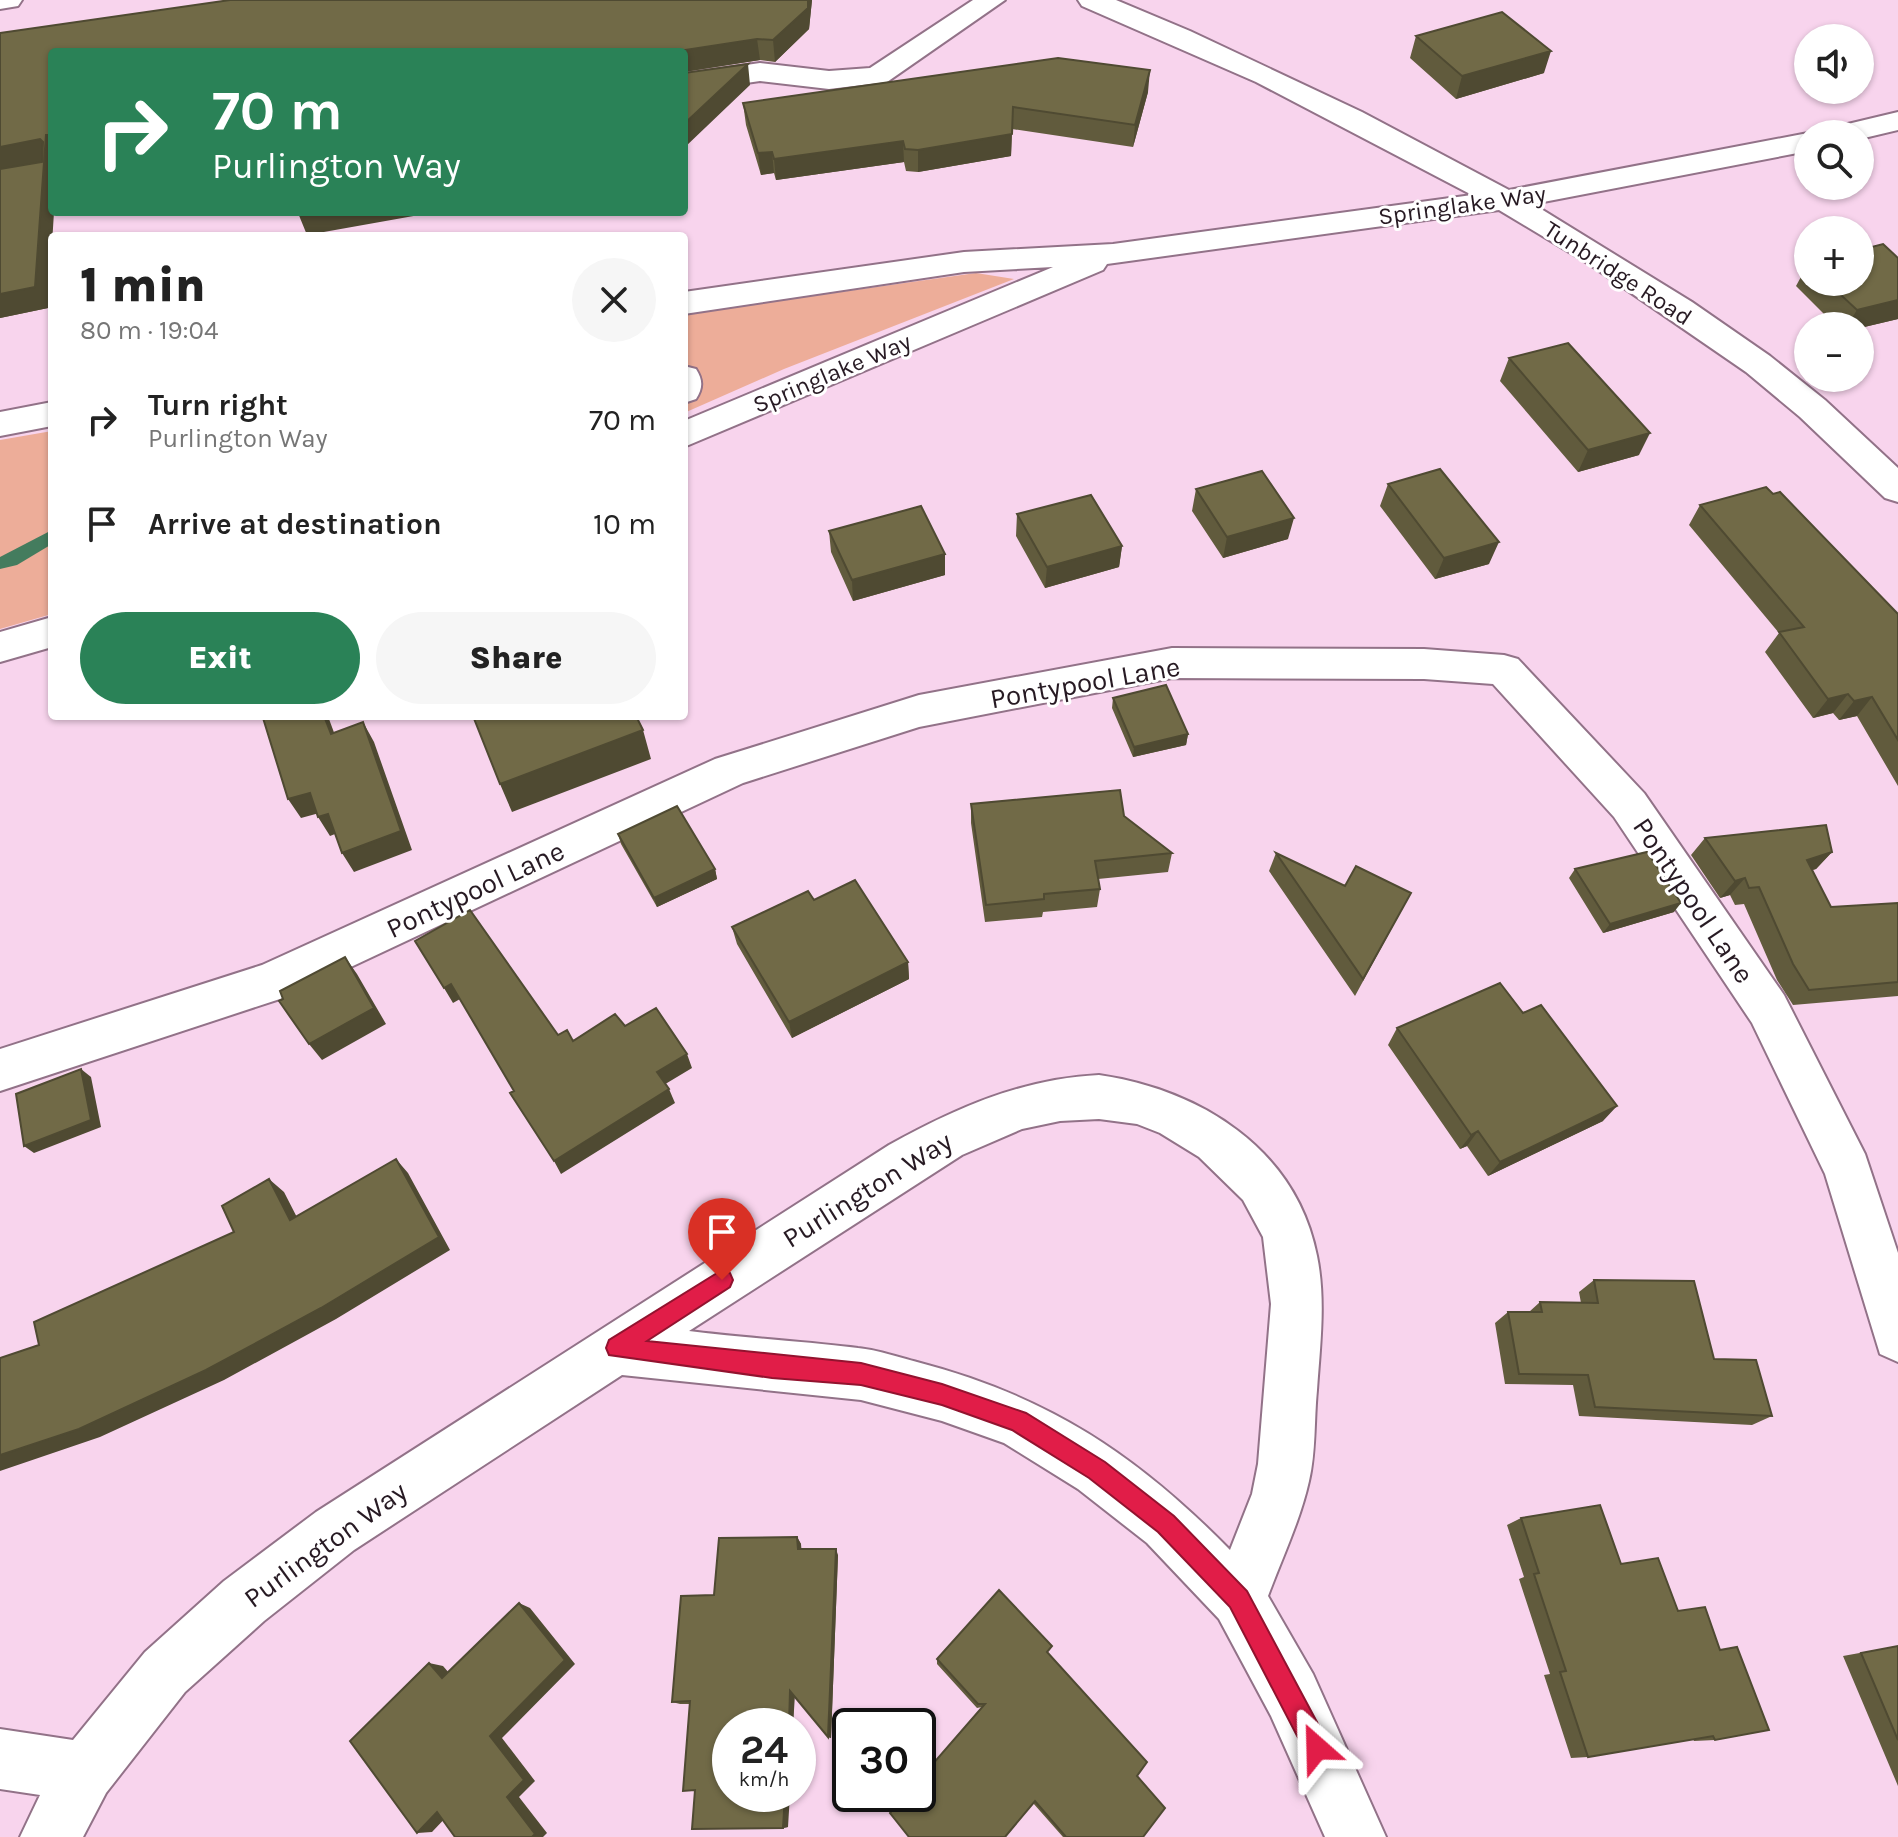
<!DOCTYPE html>
<html lang="en">
<head>
<meta charset="utf-8">
<style>
  :root { --surface:#fff; --page:#f6f6f6; --text:#222; --muted:#767676; --accent:#2a8257 }
  body { margin:0; font-family:Karla,sans-serif; background:var(--page); color:var(--text); height:100vh; display:flex; flex-direction:column; font-size:30px; white-space:nowrap }
  * { box-sizing:border-box; margin:0 }
  p { font-size:26px; color:var(--muted) }
  .icon { flex:none; width:44px; height:44px; fill:none; stroke:currentColor; stroke-width:2; stroke-linecap:round; stroke-linejoin:round }
  .map { position:relative; flex:1; overflow:hidden }
  .side { position:absolute; left:48px; top:232px; width:640px; height:488px; display:flex; flex-direction:column; background:var(--surface); border-radius:8px; box-shadow:0 2px 6px #0004 }
  .side>* { flex:none }
  .hud { position:absolute; left:48px; top:48px; width:640px; height:168px; border-radius:8px; box-shadow:0 2px 6px #0004; background:#2a8257; color:#fff; overflow:hidden }
  .buttons { position:absolute; left:1794px; top:24px; display:grid; gap:16px }
  .buttons a { display:grid; place-items:center; width:80px; height:80px; border-radius:50%; background:var(--surface); box-shadow:0 2px 6px #0004; font-size:40px }
  .speed { position:absolute; left:712px; top:1708px; display:flex; gap:16px; font-size:40px; font-weight:700; text-align:center }
  .speed>* { display:grid; place-content:center; width:104px; height:104px; border-radius:50%; background:var(--surface); box-shadow:0 2px 6px #0004; line-height:1 }
  .speed small { font-size:20px; font-weight:400 }
  .speed .limit { border:4px solid #111; border-radius:12px; background:#fff; color:#111 }
  .pin { position:absolute; display:grid; place-items:center; width:68px; height:68px; color:#fff; margin:-82px -34px; border-radius:50% 50% 50% 0; rotate:-45deg; box-shadow:0 0 8px #0007 }
  .pin .icon { rotate:45deg }
  .me { position:absolute; width:88px; margin:-44px; rotate:335deg; stroke-linejoin:round; filter:drop-shadow(0 0 6px #0008) }
  .turn { display:flex; align-items:center; gap:28px; height:168px; padding:0 32px; font-size:36px }
  .turn .icon { width:104px; height:104px; stroke-width:2.5 }
  .turn b { display:block; font-size:56px; line-height:68px }
  .round { display:grid; place-items:center; flex:none; width:84px; height:84px; border-radius:42px; background:var(--page) }
  .overview { display:flex; align-items:center; justify-content:space-between; height:136px; padding:0 32px }
  h1 { font-size:48px; font-weight:800; line-height:60px }
  .cta { display:flex; gap:16px; margin-top:auto; padding:16px 32px }
  .cta a { flex:1; height:92px; border-radius:48px; background:var(--accent); color:#fff; font-size:32px; font-weight:800; line-height:92px; text-align:center }
  .cta a+a { background:var(--page); color:var(--text) }
  ul { padding:0; list-style:none }
  li { display:flex; align-items:center; gap:24px; height:104px; padding:0 32px }
  li div { flex:1 }
  li b { display:block; font-size:30px }
  li em { font-style:normal }
  .map>svg:first-child { display:block }
  .green { fill:#edad99 }
  .lines { fill:none; stroke-linecap:round; stroke-linejoin:round }
  .stream { fill:#447c5e; fill-rule:evenodd }
  .minor-casing { stroke:#927288; stroke-width:4 }
  .minor { fill:#fff; fill-rule:evenodd }
  .wall { fill:#615b3d }
  .shaded-wall { fill:#4f4a32 }
  .building { fill:#716a47; stroke:#4f4a32; stroke-width:2 }
  .route { fill:#e11d48; stroke:#92132f; stroke-width:2 }
  .labels { text-anchor:middle; stroke-width:6; stroke-linejoin:round; paint-order:stroke }
  .far-street-label { font-size:24px; fill:#271a23; stroke:#fff }
  .street-label { font-size:28px; fill:#271a23; stroke:#fff }
</style>
</head>
<body>
<div class="map">
<svg width="1898" height="1837" viewBox="0 0 1898 1837">
  <rect width="100%" height="100%" fill="#f8d4ed"/>
  <path class="green" d="M976,273l38,6 -230,90 -100,44v-99z
    M52,431v183l-52,15v-189z"/>
  <g class="lines">
    <path class="stream" d="M52,530v14l-35,21 -17,4v-12z"/>
    <g class="minor-casing">
      <path id="minor" d="M0,0h22l-4,6 -18,3z
        M973,0h32l-118,82 -58,7 -69,-8 -76,11v-18l76,-11 69,8 41,-3z
        M1078,0h38l74,31 172,81 147,78 299,-57 4,1h-4v17l-275,53 159,98 78,54 55,44 73,68v34l-13,-4 -85,-81 -54,-45 -157,-108 -90,-54 -392,54 -4,6 -419,177v-26l369,-154 -89,5 -280,42v-22l280,-40 149,-8 359,-49 -216,-113 -174,-76z
        M1898,112v18l-38,9v-5h-33l4,-6z
        M684,366l12,3c7,11 7,19 0,30l-12,4z
        M52,402v24l-52,10v-24z
        M52,617v30l-52,15v-30z
        M1172,648l252,1 80,6 14,4 126,134 140,202 81,159 33,99v109l-18,-8 -55,-180 -73,-151 -138,-206 -121,-133 -69,-5 -252,-1 -253,49 -176,56 -454,213 -289,95v-42l262,-84 453,-206 204,-64z
        M1099,1075c102,15 197,74 218,181 9,44 3,90 0,134 -3,30 -1,62 -8,91 -9,40 -27,77 -41,115l45,78 73,163h-61l-54,-121 -52,-97 -72,-76 -69,-54 -74,-46 -62,-22 -81,-21 -239,-25 -268,175 -90,71 -79,71 -79,101 -23,44h-63l20,-42 -40,-6v-60l73,11 72,-88 79,-71 92,-69 573,-367c67,-37 132,-66 210,-70zM1099,1119l38,5 23,9 39,24 44,43 20,37 8,67 -13,160 -6,30 -22,56c-93,-95 -182,-154 -313,-188 -19,-5 -39,-12 -59,-14 -56,-7 -113,-10 -169,-17l273,-176 60,-26 38,-8z"/>
    </g>
    <use href="#minor" class="minor"/>
  </g>
  <path class="wall" d="M230,0h582l-3,29 -34,33 -15,-2 -76,12v-20h-632l-4,256 -48,10v-285z
    M1416,36l128,37 -88,26 -46,-41z
    M1148,92l-15,55 -121,-18 -1,27 -93,16 -12,-1 -2,-9 -128,18 -2,-7 -13,2 -15,-50 -3,-22z
    M1898,258v61l-38,9v-2h-24l-40,-40 12,-22v18h52z
    M1509,358l130,97 -61,17 -78,-91z
    M1388,484l101,80 -54,15 -55,-73z
    M1196,489l92,50 -65,19 -31,-47z
    M1700,505l198,109v172l-41,-70 -18,4 -6,-7 -20,5 -48,-66 14,-19 -90,-108z
    M1017,514l105,32 -3,21 -74,21 -29,-52z
    M829,531l116,23v21l-92,26 -22,-49z
    M1113,698l75,36 -2,11 -53,12 -21,-49z
    M971,804l153,12 48,37 -4,19 -70,7 2,10 -3,18 -54,5 -1,5 -57,5 -14,-99z
    M618,834l97,35 2,10 -60,28 -36,-63z
    M1705,838l127,14 -16,17 -4,1 19,37 67,-4v93l-105,9 -16,-25 -33,-76 -9,1 -5,-10 -10,3 -29,-43z
    M1276,853l69,33 66,7 -56,103 -86,-125z
    M1575,869l99,43 -71,21 -34,-55z
    M732,927l176,35 1,17 -117,59 -55,-94z
    M1523,1013l80,108 -115,55 -21,-30 -7,3 -72,-104 9,-17z
    M1594,1280l120,79 58,57 -20,9 -173,-9 -6,-31 -68,-1 -10,-61 13,-11h21l11,-10 41,1 -2,-11z
    M1521,1518l100,46 94,176 -21,1 -1,-2 -105,18 -17,1 -27,-83 6,-1 -31,-95 5,-2 -17,-52z
    M797,1537l4,7v5l37,6 -7,183 -3,-1 -34,-41 -1,30h-63l58,101 -5,1 -88,-37 -5,-87h-10l-8,-2 42,-107z
    M1898,1646v140l-55,-130z
    M1048,1653l89,123 6,61h-80l-30,-34 -51,-96 -5,1 -40,-44v-5z"/>
  <path class="shaded-wall" d="M808,0h4l-3,29 -34,33 -2,-22z
    M757,39l3,21 -76,12v-20h-6v-1z
    M1551,51l-7,22 -88,26 6,-23z
    M748,64l2,21 -66,63v-24z
    M1150,70l-2,22 -15,55 2,-22z
    M1013,107l-2,49 -93,16v-22z
    M46,135h6v77h2l-6,96 -48,10v-171l40,-8 5,9z
    M903,141l1,21 -128,18 -2,-21z
    M772,152l2,21 -13,2 -3,-22z
    M306,212h130l-129,23 -9,-22z
    M1898,300v19l-38,9v-2h-13l10,-16z
    M1650,433l-11,22 -61,17 10,-22z
    M1294,518l-6,21 -65,19 4,-21z
    M1499,542l-10,22 -54,15 9,-21z
    M1122,546l-3,21 -74,21 2,-21z
    M945,554v21l-92,26 -1,-21z
    M1848,694l-15,19 -20,5 15,-19z
    M1872,697l-15,19 -18,4 15,-19z
    M324,716h3l2,3 13,35 -11,-20z
    M363,722l11,20 38,108 -58,22 -12,-19z
    M643,730l8,29 -139,53 -12,-28z
    M1188,734l-2,11 -53,12 1,-10z
    M310,793l13,19 -22,6 -13,-19z
    M328,814l12,18 -10,4 -12,-19z
    M1832,852l-16,17 -25,7 16,-16z
    M715,869l2,10 -60,28 -3,-9z
    M1745,878l-15,17 -10,3 15,-17z
    M1681,903l-7,9 -71,21 7,-9z
    M345,957l12,17 29,50 -64,36 -13,-16z
    M908,962l1,17 -117,59 -3,-16z
    M451,984l9,15 -7,4 -9,-15z
    M687,1054l5,14 -30,18 -5,-14z
    M81,1069l10,8 10,50 -67,26 -10,-7z
    M669,1089l6,14 -114,71 -7,-13z
    M1617,1106l-14,15 -115,55 12,-14z
    M1478,1131l-11,15 -7,3 11,-14z
    M396,1159l12,14 42,77 -114,69 -112,61 -124,57 -100,34v-16z
    M269,1179l15,13 21,41 -15,-13z
    M797,1537l4,7 1,12 -4,-7z
    M836,1549l2,6 -7,183 -3,-1z
    M519,1603l11,5 45,56 -73,74 33,43 -16,16 28,36 -4,4h-11l-25,-40 -17,-61z
    M429,1663l14,3 13,15 -14,-3z
    M790,1691l5,3 -2,32h-4z
    M785,1794h5l-2,33 -5,1z
    M437,1812h14l-19,20 -15,1z"/>
  <path class="building" d="M230,0h578v8l-35,32 -16,-1 -79,12v1h-626v83h-6l-11,152 -35,7v-125l42,-7 1,-20 -3,-3 -40,8v-114z
    M1502,12l49,39 -89,25 -46,-40z
    M1058,58l92,12 -15,55 -122,-18 -1,27 -94,16 -13,-1 -2,-8 -129,18 -2,-7 -14,1 -15,-50z
    M748,64l-64,60v-51z
    M1883,244l15,14v42l-41,10 -30,-28h33v-32z
    M1568,343l82,90 -62,17 -79,-92z
    M1440,469l59,73 -55,16 -56,-74z
    M1262,471l32,47 -67,19 -31,-48z
    M1766,487l7,7 7,-2 118,122v126l-26,-43 -18,4 -6,-7 -20,5 -49,-67 25,-5 -104,-122z
    M1091,495l31,51 -75,21 -30,-53z
    M921,506l24,48 -93,26 -23,-49z
    M1166,685l22,49 -54,13 -21,-49z
    M269,716h55l7,18 32,-12 38,109 -59,22 -14,-39 -10,3 -8,-24 -22,6 -25,-81z
    M473,716h163l7,14 -143,54z
    M1120,790l4,26 48,37 -77,8 5,28 -56,5v5l-58,6 -15,-101z
    M677,806l38,63 -61,29 -36,-64z
    M1826,825l6,27 -25,8 24,47 67,-4v79l-89,8 -16,-26 -34,-77 -10,1 -4,-10 -10,3 -30,-43z
    M1647,852l34,51 -71,21 -35,-55z
    M1276,853l69,33 11,-20 55,27 -48,86z
    M855,880l53,82 -119,60 -57,-95 76,-36 6,9z
    M470,910l88,125 9,-5 6,11 42,-27 10,12 31,-18 31,46 -30,18 12,17 -115,72 -44,-68 4,-2 -63,-107 -7,4 -29,-47z
    M345,957l29,51 -65,36 -30,-43 4,-2 -3,-8z
    M1500,983l23,30 18,-8 76,101 -117,56 -22,-31 -7,4 -74,-107z
    M81,1069l10,51 -67,26 -8,-52z
    M396,1159l43,78 -118,71 -115,62 -127,59 -79,26v-97l39,-13 -5,-23 200,-90 -12,-26 47,-27 21,41z
    M1594,1280l100,1 20,78 42,1 16,56 -177,-9 -7,-32 -69,-1 -11,-62h34l-2,-10 58,1z
    M1600,1505l21,59 37,-6 20,53 27,-4 15,43 17,-3 32,83 -54,10 -2,-4 -125,21 -28,-85 6,-1 -32,-97 5,-1 -18,-55z
    M797,1537l1,12h38l-8,188 -38,-46 -1,35h-59v68h55l-2,34 -91,1 3,-39 -12,1 7,-90 -18,1 9,-106 33,-1 5,-57z
    M999,1590l53,56 -5,6 100,110 -10,14 28,32 -22,29h-77l-31,-36 -30,36h-96l-19,-24 16,-19h12v-13l67,-77h-7l-41,-45z
    M519,1603l46,57 -75,76 34,44 -17,17 28,37 -3,3h-77l-18,-25 -20,21 -67,-92 79,-78 13,15z
    M1898,1646v94l-37,-87z"/>
  <path class="route" d="M722,1270l8,3 3,7 -3,7 -83,54 214,22 81,21 84,29 79,49 69,54 73,75 79,148 3,9 -3,9 -9,3 -9,-3 -78,-150 -72,-75 -69,-54 -77,-48 -70,-25 -81,-20 -89,-7 -163,-23 -3,-7 3,-8z"/>
  <g class="labels">
    <g class="far-street-label">
      <text transform="translate(1462 205) rotate(-8)" y="8">Springlake Way</text>
      <text transform="translate(1618 273) rotate(33)" y="8">Tunbridge Road</text>
      <text transform="translate(832 373) rotate(-23)" y="8">Springlake Way</text>
    </g>
    <g class="street-label">
      <text transform="translate(1085 682) rotate(-10)" y="10">Pontypool Lane</text>
      <text transform="translate(475 889) rotate(-25)" y="10">Pontypool Lane</text>
      <text transform="translate(1694 900) rotate(56)" y="10">Pontypool Lane</text>
      <text transform="translate(867 1189) rotate(-32)" y="10">Purlington Way</text>
      <text transform="translate(325 1544) rotate(-36)" y="10">Purlington Way</text>
    </g>
  </g>
</svg>
<div class="buttons">
<a><svg class="icon" aria-label="sound" viewBox="0 0 24 24"><path d="M4 9h4l5-4v14l-5-4H4zM17 9q2 3 0 6"/></svg></a>
<a><svg class="icon" aria-label="search" viewBox="0 0 24 24"><circle cx="10" cy="10" r="6"/><path d="M15 15l6 6"/></svg></a>
<a>+</a>
<a>−</a>
</div>
<div class="speed"><div>24<small>km/h</small></div><div class="limit">30</div></div>
<div class="pin" style="left:722px;top:1280px;background:#d93025"><svg class="icon" aria-label="arrive" viewBox="0 0 24 24"><path d="M6 21V4h12l-3 4 3 4H6"/></svg></div>
<svg class="me" style="left:1317px;top:1748px" viewBox="-20 -20 40 40"><path d="M0-17L14 15 0 8-14 15z" fill="#e11d48" stroke="#fff" stroke-width="4"/></svg>
<div class="hud">
<div class="turn"><svg class="icon" aria-label="right" viewBox="0 0 24 24"><path d="M7 20v-9h11M14 6l5 5-5 5"/></svg><div><b>70 m</b>Purlington Way</div></div>
</div>
<section class="side">
<div class="overview"><div><h1>1 min</h1><p>80 m · 19:04</p></div><a class="round"><svg class="icon" aria-label="close" viewBox="0 0 24 24"><path d="M6 6l12 12M18 6L6 18"/></svg></a></div>
<ul>
<li><svg class="icon" aria-label="right" viewBox="0 0 24 24"><path d="M7 20v-9h11M14 6l5 5-5 5"/></svg><div><b>Turn right</b><p>Purlington Way</p></div><em>70 m</em></li>
<li><svg class="icon" aria-label="arrive" viewBox="0 0 24 24"><path d="M6 21V4h12l-3 4 3 4H6"/></svg><div><b>Arrive at destination</b></div><em>10 m</em></li>
</ul>
<div class="cta"><a>Exit</a><a>Share</a></div>
</section>
</div>
</body>
</html>
